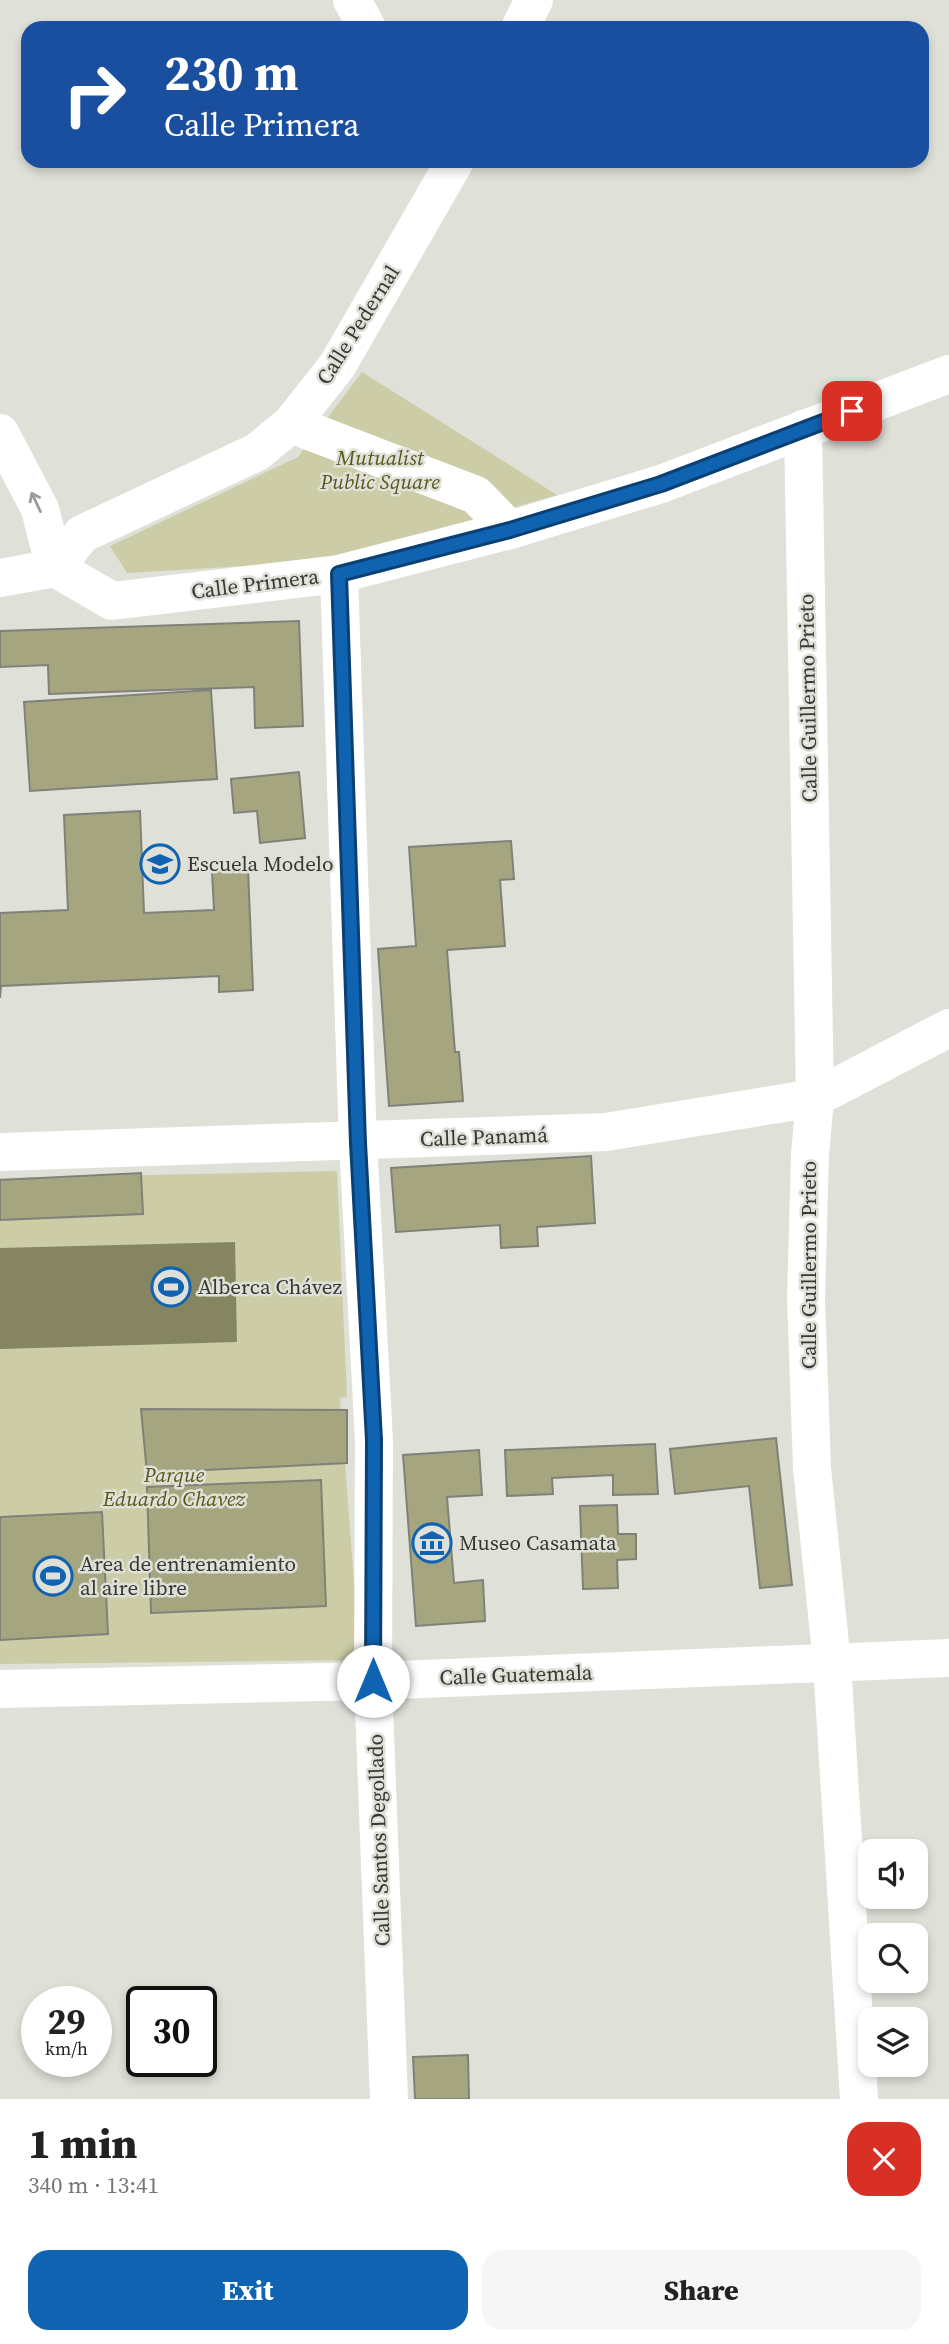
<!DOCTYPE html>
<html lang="en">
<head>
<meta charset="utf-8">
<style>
  :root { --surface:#fff; --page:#f6f6f6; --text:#222; --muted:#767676; --accent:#1063b1 }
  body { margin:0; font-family:"Source Serif 4",serif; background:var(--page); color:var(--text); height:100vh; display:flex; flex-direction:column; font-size:26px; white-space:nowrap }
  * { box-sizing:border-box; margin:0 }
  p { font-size:23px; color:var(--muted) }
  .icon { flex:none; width:38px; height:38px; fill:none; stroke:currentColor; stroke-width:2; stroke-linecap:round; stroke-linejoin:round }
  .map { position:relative; height:2099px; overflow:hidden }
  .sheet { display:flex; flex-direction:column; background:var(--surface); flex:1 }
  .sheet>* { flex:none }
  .banner { position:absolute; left:21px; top:21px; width:908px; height:147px; border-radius:21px; box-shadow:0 4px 10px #0003; background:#1a4fa0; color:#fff; overflow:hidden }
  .buttons { position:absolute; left:858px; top:1839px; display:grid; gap:14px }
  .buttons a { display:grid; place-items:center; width:70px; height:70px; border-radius:14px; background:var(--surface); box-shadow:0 4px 10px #0003; font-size:35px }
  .speed { position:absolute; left:21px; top:1986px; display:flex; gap:14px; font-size:35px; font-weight:700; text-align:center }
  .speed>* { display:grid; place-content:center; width:91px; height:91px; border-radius:50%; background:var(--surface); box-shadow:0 4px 10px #0003; line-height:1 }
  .speed small { font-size:18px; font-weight:400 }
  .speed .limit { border:4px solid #111; border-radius:10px; background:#fff; color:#111 }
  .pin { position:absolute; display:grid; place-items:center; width:60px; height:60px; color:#fff; margin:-30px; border-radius:14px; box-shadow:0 4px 10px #0006 }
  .me { position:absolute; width:77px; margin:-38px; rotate:0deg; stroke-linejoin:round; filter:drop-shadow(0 0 5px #0008) }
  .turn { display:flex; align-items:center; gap:24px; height:147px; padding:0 28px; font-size:32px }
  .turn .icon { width:91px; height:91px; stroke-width:2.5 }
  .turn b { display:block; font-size:49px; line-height:60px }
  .round { display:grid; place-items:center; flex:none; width:74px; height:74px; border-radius:21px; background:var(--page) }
  .headline { display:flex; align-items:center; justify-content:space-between; height:119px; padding:0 28px }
  h1 { font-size:42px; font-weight:800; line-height:52px }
  .primary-button { display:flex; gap:14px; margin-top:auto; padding:14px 28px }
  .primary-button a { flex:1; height:80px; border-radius:21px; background:var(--accent); color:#fff; font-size:28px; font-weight:800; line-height:80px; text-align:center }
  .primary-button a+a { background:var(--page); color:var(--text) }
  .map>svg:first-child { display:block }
  .green { fill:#cccda6 }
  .water { fill:#858661 }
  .building { fill:#a5a680; stroke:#80817a; stroke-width:2 }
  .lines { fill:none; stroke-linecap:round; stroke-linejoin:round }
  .minor { stroke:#fff; stroke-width:38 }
  .major { stroke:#fff; stroke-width:38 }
  .oneway { stroke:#9b9b9a }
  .route-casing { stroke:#0a4073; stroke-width:18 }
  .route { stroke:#1063b1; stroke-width:12 }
  .labels { text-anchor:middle; stroke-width:5; stroke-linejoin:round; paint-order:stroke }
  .street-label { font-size:21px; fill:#373734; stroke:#dfe0d8 }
  .park-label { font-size:21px; font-style:italic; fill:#58581a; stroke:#dfe0d8 }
  .poi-label { font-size:21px; fill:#373734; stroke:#dfe0d8; text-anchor:start }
</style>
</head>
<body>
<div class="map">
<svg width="949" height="2099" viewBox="0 0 949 2099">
  <rect width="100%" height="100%" fill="#dfe0d8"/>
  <path class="green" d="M362,372l195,123 -229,66 -201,12 -17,-27 188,-89z
    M337,1171l10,226 -7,1 20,262 -360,4v-486z"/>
  <path class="water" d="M235,1242l2,100 -237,7v-101z"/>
  <path class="building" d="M299,621l4,105 -48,2 -1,-41 -205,7 -1,-29 -48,2v-36z
    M211,690l6,89 -187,12 -6,-89z
    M299,772l6,66 -45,5 -3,-32 -23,2 -3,-34z
    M140,811l4,102 70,-3 -2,-39 36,-2 5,121 -34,2v-16l-218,10 -1,12v-85l68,-3 -4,-95z
    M511,841l3,38 -14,1 5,66 -58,4 8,102h4l4,49 -74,5 -11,-157 38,-3 -7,-99z
    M591,1156l4,67 -58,4 1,19 -37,2 -1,-23 -104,7 -5,-64z
    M141,1173l2,41 -143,6v-40z
    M141,1409l206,1v53l-200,10z
    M776,1438l16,147 -32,3 -11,-102 -74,8 -5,-45z
    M655,1444l3,50 -45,1v-20l-61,3 1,16 -46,2 -2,-46z
    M479,1450l3,45 -35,2 7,86 29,-3 2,41 -69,5 -13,-171z
    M321,1480l5,126 -175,7 -4,-126z
    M617,1505l1,29h18v25l-19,1 1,28 -35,1 -3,-83z
    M102,1512l6,122 -108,6v-123z
    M468,2055l1,44h-54l-2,-42z"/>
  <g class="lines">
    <path class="minor" d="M352,0l15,28
      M291,424l185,71 34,35
      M803,429l12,669 -5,57 -4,144 6,169 20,195 27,436
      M0,433l40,76 15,59
      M339,574l19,569 16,297 -1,241 16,418
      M0,1152l606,-20 209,-34 134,-70
      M0,1689l373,-8 576,-23"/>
    <path class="major" d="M520,28l14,-28
      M55,568l27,-34 175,-82 34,-28 46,-58 118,-205
      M0,578l55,-10 57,33 227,-27 171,-44 151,-46 288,-110"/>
  </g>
  <defs><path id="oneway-shaft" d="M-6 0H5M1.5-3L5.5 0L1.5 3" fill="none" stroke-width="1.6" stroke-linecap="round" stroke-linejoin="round" transform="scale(1.75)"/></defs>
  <use class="oneway" href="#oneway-shaft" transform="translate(36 502) rotate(-115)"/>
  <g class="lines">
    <g class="route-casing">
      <path id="route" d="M373,1681l1,-241 -16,-297 -19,-569 171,-44 151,-46 191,-73"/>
    </g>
    <use href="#route" class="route"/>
  </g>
  <defs>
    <g id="school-ring" transform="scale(2.0125)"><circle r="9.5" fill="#dfe0d8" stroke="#1063b1" stroke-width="1.5"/><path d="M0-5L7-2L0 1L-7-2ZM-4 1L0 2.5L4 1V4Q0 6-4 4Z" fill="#1063b1"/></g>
    <g id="stadium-ring" transform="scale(2.0125)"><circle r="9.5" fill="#dfe0d8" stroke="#1063b1" stroke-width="1.5"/><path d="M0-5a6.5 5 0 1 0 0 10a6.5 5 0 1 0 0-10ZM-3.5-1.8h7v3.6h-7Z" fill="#1063b1"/></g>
    <g id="museum-ring" transform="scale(2.0125)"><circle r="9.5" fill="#dfe0d8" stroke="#1063b1" stroke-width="1.5"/><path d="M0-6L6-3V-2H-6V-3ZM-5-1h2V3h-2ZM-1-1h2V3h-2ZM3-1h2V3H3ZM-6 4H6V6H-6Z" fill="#1063b1"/></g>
  </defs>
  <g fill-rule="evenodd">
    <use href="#school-ring" x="160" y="864"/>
    <use href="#stadium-ring" x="171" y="1287"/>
    <use href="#museum-ring" x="432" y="1543"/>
    <use href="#stadium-ring" x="53" y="1576"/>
  </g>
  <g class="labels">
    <g class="street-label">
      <text transform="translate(358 325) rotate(-58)" y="7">Calle Pedernal</text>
      <text transform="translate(255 584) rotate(-7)" y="7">Calle Primera</text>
      <text transform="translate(808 698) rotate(-91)" y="7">Calle Guillermo Prieto</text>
      <text transform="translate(484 1137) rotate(-2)" y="7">Calle Panamá</text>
      <text transform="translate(809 1265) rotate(-90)" y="7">Calle Guillermo Prieto</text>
      <text transform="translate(516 1675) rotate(-2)" y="7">Calle Guatemala</text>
      <text transform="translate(379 1840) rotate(-92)" y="7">Calle Santos Degollado</text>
    </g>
    <g class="park-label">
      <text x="380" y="465">Mutualist<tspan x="380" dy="24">Public Square</tspan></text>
      <text x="174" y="1482">Parque<tspan x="174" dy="24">Eduardo Chavez</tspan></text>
    </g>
    <g class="poi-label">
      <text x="187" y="871">Escuela Modelo</text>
      <text x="198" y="1294">Alberca Chávez</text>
      <text x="459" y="1550">Museo Casamata</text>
      <text x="80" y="1571">Area de entrenamiento<tspan x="80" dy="24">al aire libre</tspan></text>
    </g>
  </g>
</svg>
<div class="buttons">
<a><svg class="icon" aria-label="sound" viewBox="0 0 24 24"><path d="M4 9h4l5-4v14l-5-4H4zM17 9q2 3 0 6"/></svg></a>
<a><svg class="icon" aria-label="search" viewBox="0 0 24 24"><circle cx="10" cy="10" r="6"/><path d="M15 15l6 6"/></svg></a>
<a><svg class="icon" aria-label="layers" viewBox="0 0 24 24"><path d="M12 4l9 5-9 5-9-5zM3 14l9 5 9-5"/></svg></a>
</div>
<div class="speed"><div>29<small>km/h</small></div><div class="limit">30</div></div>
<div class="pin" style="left:852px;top:411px;background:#d93025"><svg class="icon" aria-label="arrive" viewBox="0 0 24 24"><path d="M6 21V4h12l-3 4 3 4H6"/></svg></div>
<svg class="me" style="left:373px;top:1681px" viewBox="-20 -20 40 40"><circle r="19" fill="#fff"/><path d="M0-13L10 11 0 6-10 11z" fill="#1063b1"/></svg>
<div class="banner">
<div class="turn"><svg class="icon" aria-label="right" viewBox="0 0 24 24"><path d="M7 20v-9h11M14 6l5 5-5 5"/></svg><div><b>230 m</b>Calle Primera</div></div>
</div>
</div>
<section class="sheet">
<div class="headline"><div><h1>1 min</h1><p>340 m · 13:41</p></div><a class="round" style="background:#d93025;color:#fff"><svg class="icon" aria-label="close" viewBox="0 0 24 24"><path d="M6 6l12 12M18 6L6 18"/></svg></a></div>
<div class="primary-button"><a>Exit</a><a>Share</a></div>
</section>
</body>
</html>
